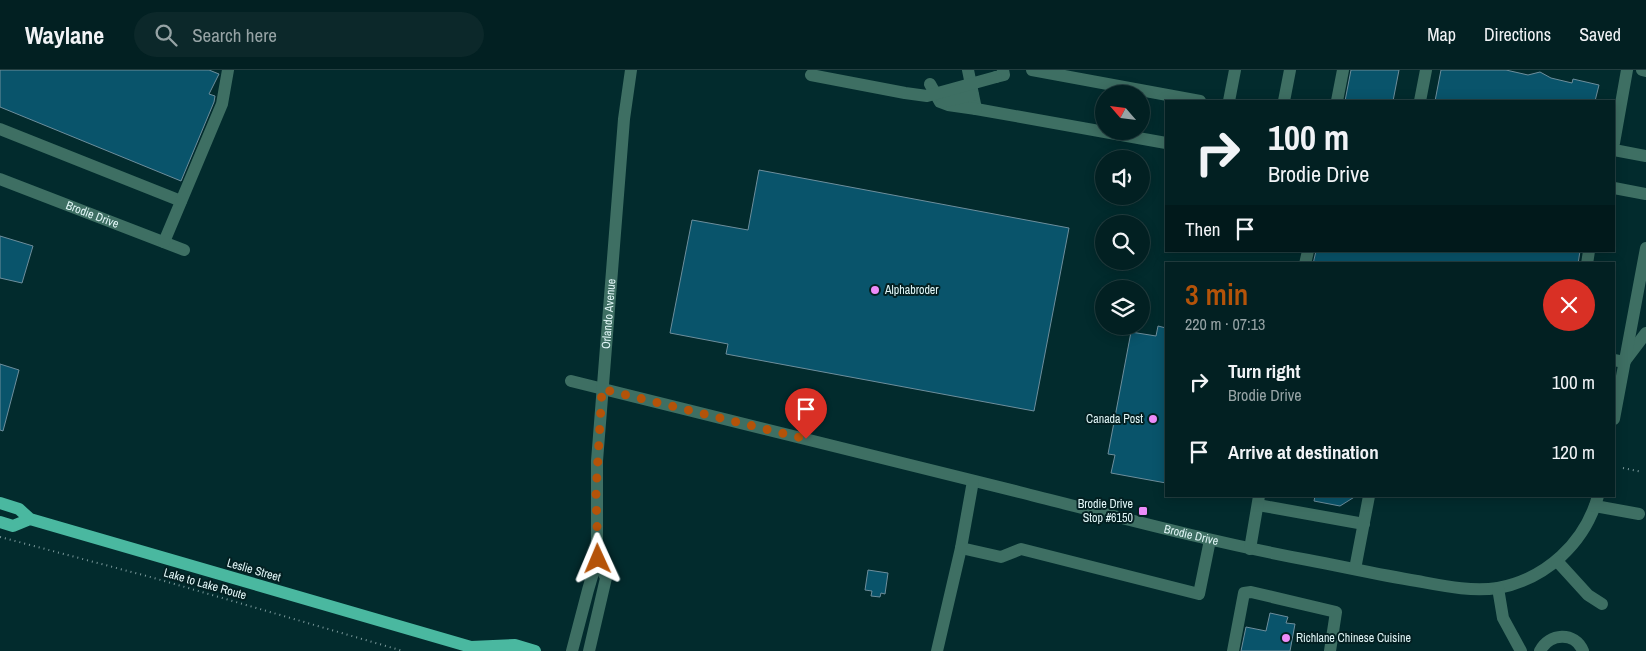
<!DOCTYPE html>
<html lang="en">
<head>
<meta charset="utf-8">
<style>
  :root { --surface:#022022; --page:#0c282a; --text:#f1f3f6; --muted:#96a3a5; --line:#233e40; --accent:#b45309 }
  body { margin:0; font-family:"Archivo Narrow",sans-serif; background:var(--page); color:var(--text); height:100vh; display:flex; flex-direction:column; font-size:19px; white-space:nowrap }
  * { box-sizing:border-box; margin:0 }
  p { font-size:16px; color:var(--muted) }
  .icon { flex:none; width:28px; height:28px; fill:none; stroke:currentColor; stroke-width:2; stroke-linecap:round; stroke-linejoin:round }
  .map { position:relative; flex:1; overflow:hidden }
  .details { position:absolute; left:1165px; top:192px; width:450px; height:235px; display:flex; flex-direction:column; background:var(--surface); border-radius:0px; box-shadow:0 2px 12px #0003,0 0 0 1px var(--line) }
  .details>* { flex:none }
  .hud { position:absolute; left:1165px; top:30px; width:450px; height:152px; border-radius:0px; box-shadow:0 2px 12px #0003,0 0 0 1px var(--line); background:#022022; color:var(--text); overflow:hidden }
  .needle { width:32px; rotate:298deg }
  .buttons { position:absolute; left:1095px; top:15px; display:grid; gap:10px }
  .buttons a { display:grid; place-items:center; width:55px; height:55px; border-radius:50%; background:var(--surface); box-shadow:0 2px 12px #0003,0 0 0 1px var(--line); font-size:25px }
  .pin { position:absolute; display:grid; place-items:center; width:42px; height:42px; color:#fff; margin:-51px -21px; border-radius:50% 50% 50% 0; rotate:-45deg; box-shadow:0 0 5px #0007 }
  .pin .icon { rotate:45deg }
  .me { position:absolute; width:55px; margin:-28px; rotate:359deg; stroke-linejoin:round; filter:drop-shadow(0 0 4px #0008) }
  .turn { display:flex; align-items:center; gap:18px; height:105px; padding:0 20px; font-size:22px }
  .turn .icon { width:65px; height:65px; stroke-width:2.5 }
  .turn b { display:block; font-size:35px; line-height:42px }
  .then { display:flex; align-items:center; height:48px; padding:0 20px; background:#0003; gap:10px; font-size:19px }
  .round { display:grid; place-items:center; flex:none; width:52px; height:52px; border-radius:26px; background:var(--page) }
  .summary { display:flex; align-items:center; justify-content:space-between; height:85px; padding:0 20px }
  h1 { font-size:30px; font-weight:600; line-height:38px; color:var(--accent) }
  ul { padding:0; list-style:none }
  li { display:flex; align-items:center; gap:15px; height:70px; padding:0 20px }
  li div { flex:1 }
  li b { display:block; font-size:19px }
  li em { font-style:normal }
  header { display:flex; align-items:center; gap:30px; box-sizing:border-box; height:70px; padding:0 25px; background:var(--surface); border-bottom:1px solid var(--line) }
  header strong { font-size:24px }
  nav { display:flex; gap:28px; margin-inline-start:auto; font-size:18px }
  .search { width:350px; height:45px; background:var(--page); display:flex; align-items:center; gap:12px; box-sizing:border-box; padding:0 18px; border-radius:28px; color:var(--muted); font-size:19px }
  .map>svg:first-child { display:block }
  .building { fill:#09546b; stroke:#6d8e9c }
  .lines { fill:none; stroke-linecap:round; stroke-linejoin:round }
  .path { stroke:#7b999b; stroke-width:2; stroke-dasharray:1 4; stroke-linecap:butt }
  .minor { stroke:#3e6f63; stroke-width:12 }
  .major { stroke:#4ab8a0; stroke-width:12 }
  .minor-bridge { stroke:#3e6f63; stroke-width:12 }
  .route { stroke:#b45309; stroke-width:9; stroke-dasharray:0 16.2 }
  .poi-dot { fill:#ed8cf9; stroke:#032022; stroke-width:2 }
  .labels { text-anchor:middle; stroke-width:4; stroke-linejoin:round; paint-order:stroke }
  .street-label { font-size:12px; fill:#e1f6f7; stroke:#032022 }
  .poi-label { font-size:12px; fill:#e1f6f7; stroke:#032022; text-anchor:start }
</style>
</head>
<body>
<header>
<strong>Waylane</strong>
<div class="search"><svg class="icon" aria-label="search" viewBox="0 0 24 24"><circle cx="10" cy="10" r="6"/><path d="M15 15l6 6"/></svg>Search here</div>
<nav><a>Map</a><a>Directions</a><a>Saved</a></nav>
</header>
<div class="map">
<svg width="1646" height="581" viewBox="0 0 1646 581">
  <rect width="100%" height="100%" fill="#022b2d"/>
  <path class="building" d="M0,0h209l10,4 -10,20 6,2 -1,6 -33,79 -181,-74z
    M1351,0h48l-6,31h-48z
    M1441,0h65l22,5 12,-3 11,6 21,5 1,-4 26,6 -4,16h-160z
    M759,100l310,58 -35,183 -308,-57 2,-10 -58,-11 22,-113 56,10z
    M0,166l33,10 -11,37 -22,-5z
    M1316,181h264l-2,13h-265z
    M1158,256l8,2v155l-55,-10 4,-18 -7,-1 23,-122 25,4z
    M0,294l19,6 -16,61 -3,-1z
    M1315,426h41l-16,10 -26,-5z
    M868,500l20,3 -3,21 -4,-1 -1,4 -9,-1 1,-5 -7,-1z
    M1270,543l18,4 -2,6 9,1 -5,27h-49l5,-24 20,4z"/>
  <g class="lines">
    <path class="path" d="M1623,398l19,4
      M0,467l154,41 249,73"/>
    <g class="minor">
      <path d="M968,0l8,39 190,34"/>
      <path d="M1032,0l168,31"/>
      <path d="M1642,0l4,1"/>
      <path d="M996,7l8,-2 -1,-5"/>
      <path d="M930,14l10,18 8,3 28,4"/>
      <path d="M1229,31l6,-31"/>
      <path d="M1284,31l6,-31"/>
      <path d="M1337,31l6,-31"/>
      <path d="M1420,31l6,-31"/>
      <path d="M942,32l31,-7"/>
      <path d="M0,59l181,72"/>
      <path d="M1614,73l13,-73"/>
      <path d="M1614,80l32,6"/>
      <path id="s1" d="M0,109l184,71"/>
      <path d="M1614,118l32,6"/>
      <path d="M164,172l58,-138 6,-34"/>
      <path d="M1305,194l3,-13"/>
      <path d="M1587,194l2,-13"/>
      <path d="M1614,290l10,2 22,-29"/>
      <path id="s2" d="M571,311c149,37 299,74 448,111 96,24 192,50 289,68 37,7 72,15 109,21 27,5 54,11 81,7 48,-9 87,-45 100,-92"/>
      <path d="M1614,349l32,-171"/>
      <path d="M1258,435l106,19"/>
      <path d="M1595,436l44,8"/>
      <path d="M961,478l40,9 20,-8 178,45 11,-54"/>
      <path d="M1250,479l9,-53"/>
      <path d="M1557,491l31,34 14,9"/>
      <path d="M1355,499l14,-73"/>
      <path d="M1498,518l5,30 18,33"/>
      <path id="s3" d="M572,581l16,-61 9,-31v-98l27,-342 7,-49"/>
      <path d="M589,581l17,-73 -9,-19"/>
      <path d="M937,581l24,-103 12,-67"/>
      <path d="M1233,581l11,-58 7,-1 85,20 -6,39"/>
      <path d="M1540,581c9,-18 35,-20 43,0"/>
    </g>
    <path class="major" d="M0,433l19,6 11,10 441,128 7,4
      M0,452l13,4 17,-7
      M471,577l44,-2 20,6"/>
    <path class="minor-bridge" d="M811,5l94,18 22,3 69,-19"/>
  </g>
  <g class="lines">
    <path class="route" d="M598,489l-2,-66 6,-104 204,50"/>
  </g>
  <g class="poi-dot">
    <circle cx="875" cy="220" r="5"/>
    <circle cx="1153" cy="349" r="5"/>
    <rect x="1138" y="436" width="10" height="10" rx="2.5"/>
    <circle cx="1286" cy="568" r="5"/>
  </g>
  <g class="labels">
    <g class="street-label">
      <text dy="4" stroke="none"><textPath href="#s1" startOffset="99">Brodie Drive</textPath></text>
      <text dy="4" stroke="none"><textPath href="#s3" startOffset="341">Orlando Avenue</textPath></text>
      <text dy="4" stroke="none"><textPath href="#s2" startOffset="639">Brodie Drive</textPath></text>
      <text transform="translate(254 500) rotate(16)" y="4">Leslie Street</text>
      <text transform="translate(205 514) rotate(16)" y="4">Lake to Lake Route</text>
    </g>
    <g class="poi-label">
      <text x="885" y="224">Alphabroder</text>
      <text x="1143" y="353" text-anchor="end">Canada Post</text>
      <text x="1133" y="438" text-anchor="end">Brodie Drive<tspan x="1133" dy="14">Stop #6150</tspan></text>
      <text x="1296" y="572">Richlane Chinese Cuisine</text>
    </g>
  </g>
</svg>
<div class="buttons">
<a><svg class="needle" viewBox="-14 -14 28 28"><path d="M0-13l5 13h-10z" fill="#e53935"/><path d="M0 13l5-13h-10z" fill="#96a3a5"/></svg></a>
<a><svg class="icon" aria-label="sound" viewBox="0 0 24 24"><path d="M4 9h4l5-4v14l-5-4H4zM17 9q2 3 0 6"/></svg></a>
<a><svg class="icon" aria-label="search" viewBox="0 0 24 24"><circle cx="10" cy="10" r="6"/><path d="M15 15l6 6"/></svg></a>
<a><svg class="icon" aria-label="layers" viewBox="0 0 24 24"><path d="M12 4l9 5-9 5-9-5zM3 14l9 5 9-5"/></svg></a>
</div>
<div class="pin" style="left:806px;top:369px;background:#d93025"><svg class="icon" aria-label="arrive" viewBox="0 0 24 24"><path d="M6 21V4h12l-3 4 3 4H6"/></svg></div>
<svg class="me" style="left:598px;top:489px" viewBox="-20 -20 40 40"><path d="M0-17L14 15 0 8-14 15z" fill="#b45309" stroke="#fff" stroke-width="4"/></svg>
<div class="hud">
<div class="turn"><svg class="icon" aria-label="right" viewBox="0 0 24 24"><path d="M7 20v-9h11M14 6l5 5-5 5"/></svg><div><b>100 m</b>Brodie Drive</div></div>
<div class="then">Then<svg class="icon" aria-label="arrive" viewBox="0 0 24 24"><path d="M6 21V4h12l-3 4 3 4H6"/></svg></div>
</div>
<section class="details">
<div class="summary"><div><h1>3 min</h1><p>220 m · 07:13</p></div><a class="round" style="background:#d93025;color:#fff"><svg class="icon" aria-label="close" viewBox="0 0 24 24"><path d="M6 6l12 12M18 6L6 18"/></svg></a></div>
<ul>
<li><svg class="icon" aria-label="right" viewBox="0 0 24 24"><path d="M7 20v-9h11M14 6l5 5-5 5"/></svg><div><b>Turn right</b><p>Brodie Drive</p></div><em>100 m</em></li>
<li><svg class="icon" aria-label="arrive" viewBox="0 0 24 24"><path d="M6 21V4h12l-3 4 3 4H6"/></svg><div><b>Arrive at destination</b></div><em>120 m</em></li>
</ul>
</section>
</div>
</body>
</html>
